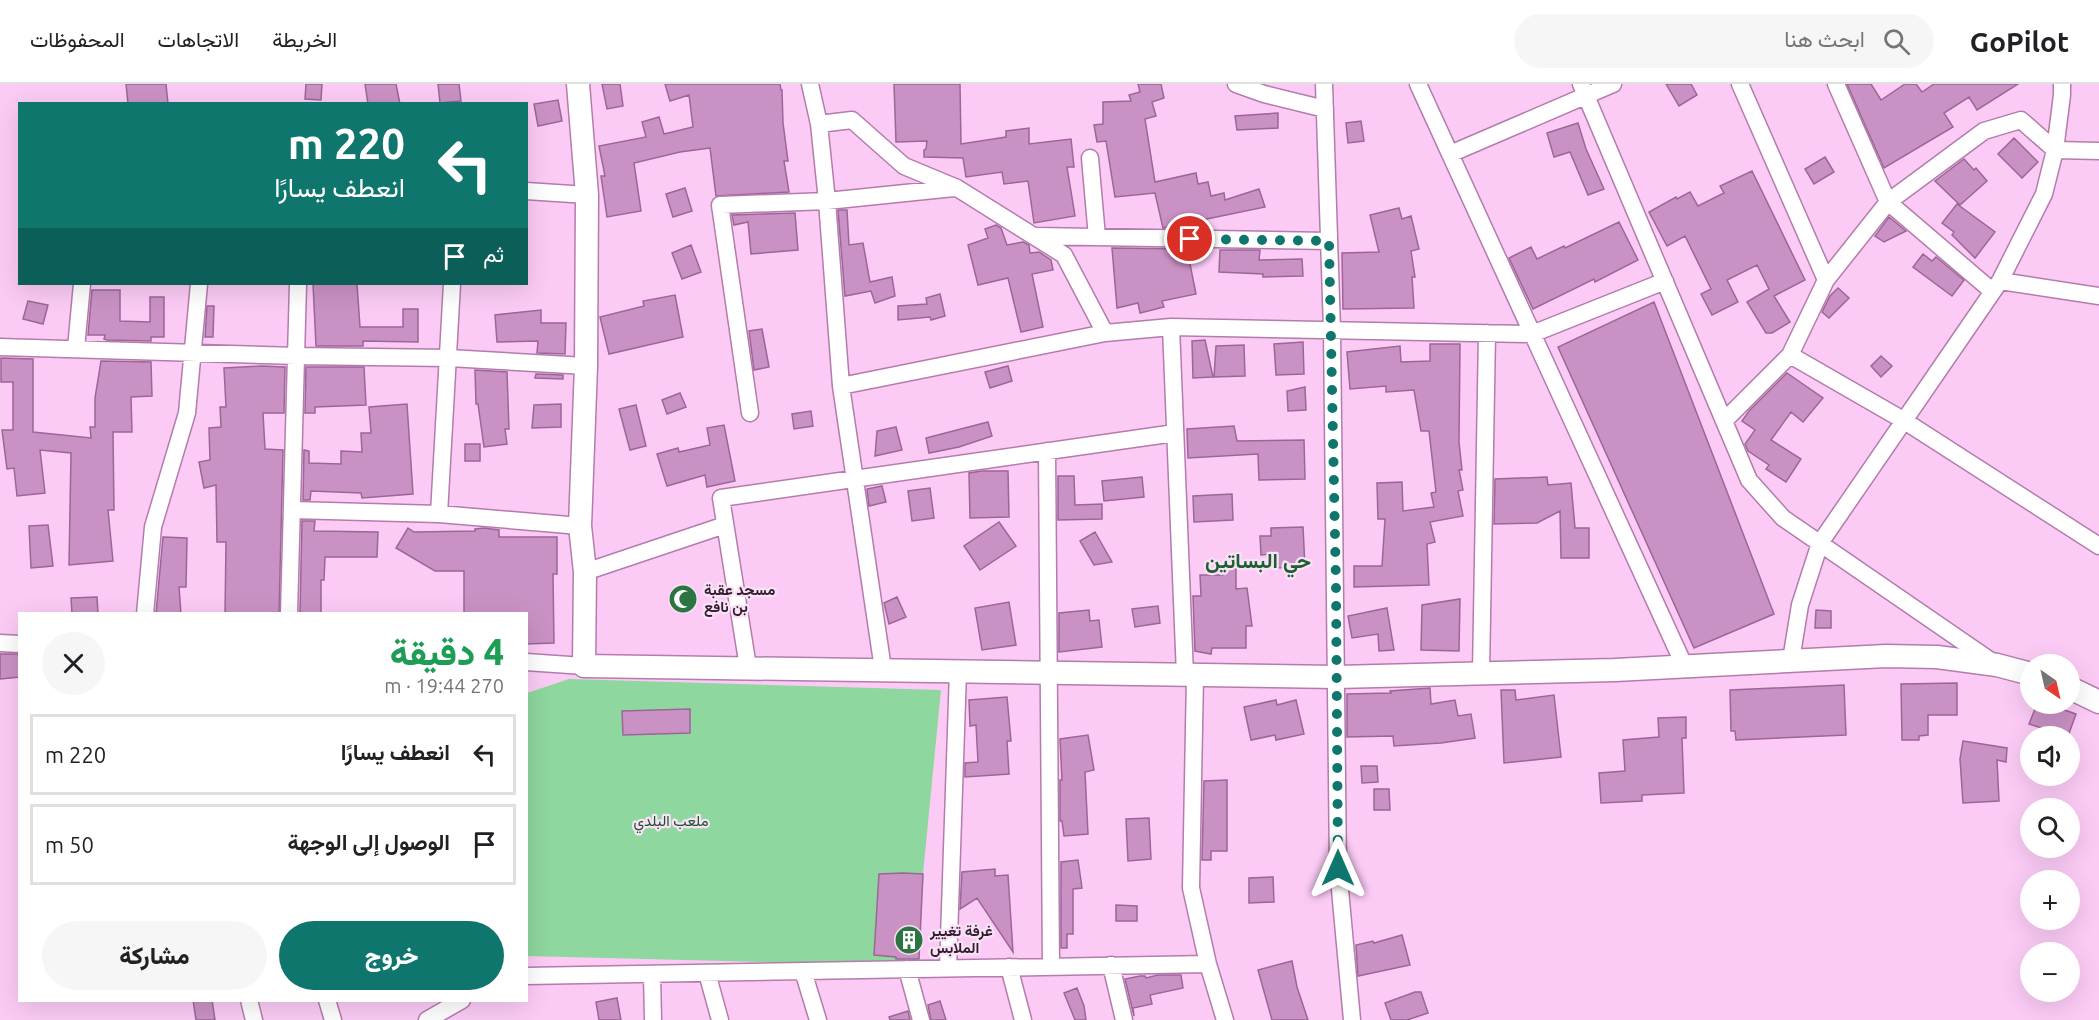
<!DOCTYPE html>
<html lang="ar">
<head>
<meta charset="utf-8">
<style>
  :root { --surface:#fff; --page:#f6f6f6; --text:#202124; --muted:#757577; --line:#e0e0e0; --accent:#0f766e }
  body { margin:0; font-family:Ubuntu,Vazirmatn,sans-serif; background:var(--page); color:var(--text); direction:rtl; height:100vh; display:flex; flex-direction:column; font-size:22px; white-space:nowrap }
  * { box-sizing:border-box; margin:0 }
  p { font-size:20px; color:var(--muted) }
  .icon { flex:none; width:33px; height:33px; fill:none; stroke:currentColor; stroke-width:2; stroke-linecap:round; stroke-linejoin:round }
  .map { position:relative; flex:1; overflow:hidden; direction:ltr }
  .panel { position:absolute; left:18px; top:528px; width:510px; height:390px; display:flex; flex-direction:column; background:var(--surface); border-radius:0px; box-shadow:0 6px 24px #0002; direction:rtl }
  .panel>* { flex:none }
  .banner { position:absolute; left:18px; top:18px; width:510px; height:183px; border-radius:0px; box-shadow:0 6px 24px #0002; direction:rtl; background:#0f766e; color:#fff; overflow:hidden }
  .needle { width:39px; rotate:146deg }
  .tools { position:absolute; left:2020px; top:570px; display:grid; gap:12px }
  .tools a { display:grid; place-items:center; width:60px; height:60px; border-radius:50%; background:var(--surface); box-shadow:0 6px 24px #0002; font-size:30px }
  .pin { position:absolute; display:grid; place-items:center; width:51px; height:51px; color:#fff; margin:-26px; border:3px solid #fff; border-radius:50%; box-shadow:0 2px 6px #0007 }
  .me { position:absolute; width:66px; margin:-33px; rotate:0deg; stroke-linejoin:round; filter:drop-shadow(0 0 4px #0008) }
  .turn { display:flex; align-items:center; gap:21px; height:126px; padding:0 24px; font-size:27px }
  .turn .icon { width:78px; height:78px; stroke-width:2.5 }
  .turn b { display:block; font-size:42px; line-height:51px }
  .then { display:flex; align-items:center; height:57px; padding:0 24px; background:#0003; gap:12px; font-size:22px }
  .round { display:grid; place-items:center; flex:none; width:63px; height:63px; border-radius:32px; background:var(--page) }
  .headline { display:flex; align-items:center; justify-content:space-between; height:102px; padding:0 24px }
  h1 { font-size:36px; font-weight:800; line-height:45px; color:#1e9e55 }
  .action { display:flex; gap:12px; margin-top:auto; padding:12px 24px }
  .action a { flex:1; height:69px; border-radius:36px; background:var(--accent); color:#fff; font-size:24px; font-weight:800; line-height:69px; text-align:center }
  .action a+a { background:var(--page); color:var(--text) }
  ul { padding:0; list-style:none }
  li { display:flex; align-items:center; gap:18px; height:81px; margin:0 12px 9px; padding:0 12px; border:3px solid var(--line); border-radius:0px }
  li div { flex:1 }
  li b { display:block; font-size:22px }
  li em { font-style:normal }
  header { display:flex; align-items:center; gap:36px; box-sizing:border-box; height:84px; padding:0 30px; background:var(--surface); border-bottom:2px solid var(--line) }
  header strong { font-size:28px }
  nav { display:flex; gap:33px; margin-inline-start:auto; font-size:21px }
  .search { width:420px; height:54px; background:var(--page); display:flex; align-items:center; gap:15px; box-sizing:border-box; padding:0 21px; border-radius:33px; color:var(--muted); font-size:22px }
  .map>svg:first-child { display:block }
  .green { fill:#8ed79e }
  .building { fill:#ca92c4; stroke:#9c6697; stroke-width:1.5 }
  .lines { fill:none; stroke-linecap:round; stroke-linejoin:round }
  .street-casing { stroke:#b37cad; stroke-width:19 }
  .secondary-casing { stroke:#b37cad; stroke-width:25 }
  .street { stroke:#fff; stroke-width:16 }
  .secondary { stroke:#fff; stroke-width:22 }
  .route { stroke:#0f766e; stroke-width:10; stroke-dasharray:0 18 }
  .labels { text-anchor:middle; stroke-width:4.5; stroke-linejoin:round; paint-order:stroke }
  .poi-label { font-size:15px; font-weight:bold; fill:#331d31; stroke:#f9e1f6; text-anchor:start }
  .park-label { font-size:15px; fill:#1c522c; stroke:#f9e1f6 }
  .district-label { font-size:21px; font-weight:bold; fill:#1d5f31; stroke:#f9e1f6 }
</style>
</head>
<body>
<header>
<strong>GoPilot</strong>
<div class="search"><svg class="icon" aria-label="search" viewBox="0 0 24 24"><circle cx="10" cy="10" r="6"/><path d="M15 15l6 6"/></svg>ابحث هنا</div>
<nav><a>الخريطة</a><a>الاتجاهات</a><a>المحفوظات</a></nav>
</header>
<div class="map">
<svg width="2099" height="936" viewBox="0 0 2099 936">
  <rect width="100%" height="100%" fill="#fbcbf5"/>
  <path class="green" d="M569,595l372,11 -18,184 -4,92 -392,-10v-263z"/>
  <path class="building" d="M126,0h40l2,20h-40z
    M306,0h16l-1,16 -16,-1z
    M365,0h31l4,20h-32z
    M438,0h21l2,17 -21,2z
    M602,0h18l3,22 -16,3z
    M665,0h115l1,6h1l1,33 5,38h-4l5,31 -73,4 -6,-48 -30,4 -46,11 7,48 -34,6 -6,-41h4l-6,-30 47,-9 -4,-15 17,-5 5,17 29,-7 -4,-32 -19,6z
    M894,0h66l1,60 45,-7v-6l23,-3v16l42,-5 3,28h-7l8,49 -41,7 -6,-42 -24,3 -2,-12 -36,5 -3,-19 -39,-1v-7l2,-1 1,-8 -31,1z
    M1138,0h23l3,14 -12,4 4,14 -11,3 10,63 41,-9 2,11 10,-2 3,14 13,-3 1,7 34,-11 6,18 -102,21 -8,-35 -40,4 -9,-56 -9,1 -3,-17 9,-1v-22l28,-1 -2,-6 11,-3z
    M1666,0h25l6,11 -18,11z
    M1847,0h24l10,16 24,-16h11l6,8 12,-8h84l-41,26 -8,-13 -25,16 9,14 -69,41z
    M558,16l4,21 -24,5 -4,-22z
    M1278,29v15l-41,2 -2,-14z
    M1361,37l3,20 -16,2 -2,-20z
    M1578,39l8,26 18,40 -16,6 -18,-43 -16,5 -7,-24z
    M2014,54l24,24 -16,16 -24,-24z
    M1825,73l9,15 -20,12 -9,-15z
    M1964,75l10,11 2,-2 11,13 -27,24 -25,-24z
    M1752,87l53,109 -31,16 16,26 -18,11h-6l-19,-31 22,-13 -12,-24 -30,15 11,22 -26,13 -11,-21 10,-5 -26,-53 -18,10 -18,-34 27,-15 1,2 13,-7 8,14 26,-13 -4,-7z
    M685,104l7,23 -19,6 -7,-23z
    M1957,120l38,28 -20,26 -23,-23 2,-3 -12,-9z
    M1399,124l3,11 9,-3 8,33 -8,2 4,26h-3l2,31 -71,1 -1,-56 37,-1 -9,-37z
    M838,126h9l2,35 14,-2 7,39 22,-5 3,19 -20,7 -4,-12 -26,5z
    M795,129l3,37 -47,4 -3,-32 -14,3 -2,-10z
    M1889,133l17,14 -22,11 -9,-6z
    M1619,138l19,38 -43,22 -1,-3 -61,30 -24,-51 22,-11 6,12 27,-13 1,2z
    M996,141l5,3 6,17 16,-3 6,3 1,8 9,-1 12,8 2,10 -21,4 11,53 -22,5 -13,-54 -30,7 -10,-40 20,-7 -3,-9z
    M691,161l10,27 -19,7 -10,-26z
    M1112,164l75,1 9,45 -34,7 2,6 -24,6 -2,-10 -21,5z
    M1220,166h40l-1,10 43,-1 1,17 -40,1v-3l-44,-2z
    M1923,170l9,7 4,-4 28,23 -12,16 -39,-29z
    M313,200h44l3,43h43v-18h15v33l-55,-1v5h-47z
    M1838,204l11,10 -20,20 -7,-6 8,-16z
    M92,206h28v31l30,1v-25h14v40h-13v4l-44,-1 -3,-1 1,-4h-17z
    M940,210l5,22 -14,4 -1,-3 -32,3v-14l29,-2 -1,-6z
    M675,211l8,42 -74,17 -9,-37 44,-11 -1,-5z
    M28,217l20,4 -5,19 -20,-5z
    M1654,218l120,312 -80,34 -136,-301z
    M207,222h7l-1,31h-8z
    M541,226v13h25l-1,31 -28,-1 1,-12 -41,1 -2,-27z
    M762,245l7,38 -15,3 -5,-39z
    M1205,256l8,37 -20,1 -1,-37z
    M1303,258l1,32 -28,1 -2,-31z
    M1430,260h30l-1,98 3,28h-3l4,20 -5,1 5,25 -33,6 5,20 -8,2 2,41 -75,2v-21h28l3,-47h-7l-1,-36 25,-1 1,29 31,-4 -3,-14 5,-1 -7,-61h-8l-7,-41 -28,2v-6l-36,3 -3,-37 53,-6 1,16 29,-1z
    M1244,261l1,31 -31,1 2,-31z
    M1881,272l11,10 -11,11 -10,-11z
    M1,274l32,1v73l58,6 -1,-11h5v-29l6,-37 50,1 1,34 -21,1 1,35h-19l1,78h-6l5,51 -44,4 2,-112 -31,-3 5,43 -28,3 -3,-28 -7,1 -5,-39h11v-48h-12z
    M261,282l24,1 -1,46h-21l2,36 18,1 -4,164h-54l1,-72h-9l-1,-57 -12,3 -5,-26 11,-2 -1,-32 12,-1 -1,-20h6l-2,-39z
    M1008,282l4,15 -22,7 -5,-16z
    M306,283h58l2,38 -51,2v6h-10z
    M475,286l32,2 2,57h-4l2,15 -23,3 -6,-43h-2z
    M1787,289l36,25 -20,24 -12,-10 -20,28 30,19 -15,23 -20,-13 3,-4 -21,-14 -3,-7 10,-14 -13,-9 7,-10z
    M536,290l27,1v4l-28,-1z
    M1305,303l1,23 -18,1 -1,-20z
    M680,309l6,14 -19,7 -5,-14z
    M407,320l6,90 -51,4 -1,-5 -50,-2 -1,9h-7l1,-50 5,1v12l32,1v-13l21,1 -1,-19h10l-2,-26z
    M561,320v23l-29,1 2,-23z
    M636,321l10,41 -16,4 -11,-41z
    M811,327l2,15 -19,3 -2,-15z
    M988,338l4,14 -33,11 -30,6 -3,-15z
    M724,341l11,56 -28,6 -2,-12 -38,11 -10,-32 21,-6 1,4 31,-7 -3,-17z
    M1234,342l3,15 67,-1 1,39 -46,1 -1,-26 -70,4 -1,-29z
    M896,343l6,23 -27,6 2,-25z
    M465,360h15v17h-15z
    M982,387h26l1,46 -39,1 -1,-45z
    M1058,392h16l1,29 27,-1v15l-44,1z
    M1142,393l2,20 -40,4 -2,-20z
    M1547,393l1,8 23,-2 4,45h14v30h-28l-1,-47 -23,12 -43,1 1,-45z
    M882,402l4,16 -17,4 -2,-17z
    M930,404l4,30 -22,3 -4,-30z
    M1232,410l1,26 -39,2 -1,-26z
    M302,437h13l-1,10 64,1 -1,25h-52l-1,23h-3v34h-21z
    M999,438l17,24 -36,24 -16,-24z
    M48,441l5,41 -22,2 -2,-42z
    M1303,443l2,40 -32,1v-14l-12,1 -1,-19h11v-8z
    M408,444l6,4 61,-1v-2l9,-1 15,2v7h58v37h-4l1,69 -28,1v-30h-62v-43h-29l-39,-23z
    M1095,448l17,30 -18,3 -14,-24z
    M163,453l24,1 -1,49h-7l2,27h-25z
    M1221,484h15v21l11,-1 5,38h-6v22h-34l-1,6 -16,-3 -2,-55h8l-1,-21h22z
    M97,513l1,17h-26l-1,-16z
    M897,513l9,20 -17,7 -5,-21z
    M1460,515l-1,52 -38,-1 1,-45z
    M1009,518l7,43 -34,5 -7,-42z
    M1158,522l2,17 -25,4 -3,-18z
    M1387,524l7,42 -15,1 -1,-17 -26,4 -4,-22z
    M1089,526l1,11 9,-1 3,27 -43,5v-39z
    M1816,526l15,1v17h-16z
    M0,570h20v23l-20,2z
    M1957,599v32h-29v20l-9,1v4h-17l-1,-56z
    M1844,601l2,50 -110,5 -1,-9h-4l-1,-41z
    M1430,604l1,16 24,-4 3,16 13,-2 4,24 -34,5 -47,3 -1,-10 -46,1v-43l44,-1 -1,-2z
    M1501,606h14l1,10 38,-5 7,62 -57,6z
    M1007,613l4,44h-4l2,33 -44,3v-14l13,-1 -2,-37 -6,1 -1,-26z
    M1276,616l1,5 19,-5 8,34 -28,6 -1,-5 -24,5 -7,-33z
    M2037,620h10l29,10 -8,22 -39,-12z
    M690,625v24l-67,2 -1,-24z
    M1686,633v21h-4l2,55 -42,2v6l-41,2 -2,-30 26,-2 -2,-31 36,-3 -1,-19z
    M1088,651l6,35 -9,2 3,62 -24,2 -2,-15h-2v-41h2l-2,-41z
    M1963,657l44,7 -1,14 -9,-2 2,41 -36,2 -3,-44z
    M1361,682h16l1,16 -16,1z
    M1227,696v71h-16v9h-9l2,-79z
    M1374,705h15l1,21h-16z
    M1149,734l2,41 -23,2 -2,-42z
    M1078,776l4,28 -9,1v45h-6v14h-6v-86z
    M995,785v7l13,-1 5,77 -36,-54 -17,11 2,-37z
    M903,789l20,1 -4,85h-23v-2l-22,-2 5,-81z
    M1273,793l1,25 -25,1v-25z
    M1116,821l21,1v15h-21z
    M1402,851l8,30 -52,11 -2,-31 17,-4 1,2z
    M1292,877l5,26 11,33h-36l-14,-50z
    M1158,891h23l2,13 -33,7 2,9 -19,4 1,8 -9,-37 15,-3h5l1,2z
    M1077,904l7,18 2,14h-11l-11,-27z
    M1415,908h6l7,21 -21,7h-16l-6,-17z
    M617,914l4,22h-22l-3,-18z
    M193,916h19l3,20h-19z
    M940,917l6,19h-15l-3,-15z
    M908,927l2,9h-20l-1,-3z"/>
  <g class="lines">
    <g class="street-casing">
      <path id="street" d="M810,0l9,40
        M1236,0l28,10 61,15
        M1324,0l8,246 6,538 14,152
        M1418,0l266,581
        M1581,0l168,396 34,38 211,145
        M1740,0l86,196
        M1836,0l52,118 104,89
        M1450,70l163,-70
        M1090,74l7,79
        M526,107l61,4
        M1036,152l293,5
        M2000,197l99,15
        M1171,243l14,348
        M0,263l297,9 152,2 137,8
        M76,264l6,-64
        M1790,271l113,65 196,126
        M841,302l264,-53 66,-6 361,7 133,-53
        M750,329l-30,-208 107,-4 127,-13
        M1724,337l66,-66 36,-75 62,-78 96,-71 37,-11 34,30 44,1
        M1047,367l4,516
        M292,426l147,4 141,12
        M439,430l13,-230
        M585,488l140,-47
        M145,530l8,-87 34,-114 12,-129
        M289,530l9,-330
        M0,559l20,1
        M1791,576l9,-55 20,-62 180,-262 44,-87 11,-44 7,-55v-11
        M526,578l58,4
        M748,583l-27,-169 454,-65
        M883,585l-42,-283 -14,-185 -8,-77 33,-4 52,46 53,22 107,67 41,78
        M1481,589l6,-340
        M1195,591l-4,213 17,76 17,56
        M1111,881l13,55
        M1009,883l14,53
        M948,884l10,-297
        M907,885l14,51
        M803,887l15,49
        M707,889l13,47
        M652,890l1,46
        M526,892l682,-12
        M249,916l5,20
        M327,916l6,20
        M427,936l35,-20"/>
    </g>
    <g class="secondary-casing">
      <path id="secondary" d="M578,0l9,111 -1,171 -6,160 5,46 -1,94 753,11 278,-7 271,-14 51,1 60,8 34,9
        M2070,604l29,14"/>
    </g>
    <use href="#street" class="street"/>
    <use href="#secondary" class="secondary"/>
  </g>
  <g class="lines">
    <path class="route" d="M1190,155l139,2 7,344 2,283"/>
  </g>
  <defs>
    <g id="mosque-disc" transform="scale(1.5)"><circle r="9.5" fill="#2c7441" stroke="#f9e1f6"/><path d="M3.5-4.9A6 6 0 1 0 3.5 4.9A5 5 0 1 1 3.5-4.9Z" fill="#fff"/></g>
    <g id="building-disc" transform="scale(1.5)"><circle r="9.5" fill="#2c7441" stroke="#f9e1f6"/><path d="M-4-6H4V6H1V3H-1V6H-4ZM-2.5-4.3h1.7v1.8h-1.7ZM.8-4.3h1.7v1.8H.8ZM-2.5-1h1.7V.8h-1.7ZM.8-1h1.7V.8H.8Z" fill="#fff"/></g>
  </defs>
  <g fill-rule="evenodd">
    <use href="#mosque-disc" x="683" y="515"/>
    <use href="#building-disc" x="909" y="856"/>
  </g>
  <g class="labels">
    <g class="poi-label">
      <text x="704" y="511">مسجد عقبة<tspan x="704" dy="17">بن نافع</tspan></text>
      <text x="930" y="852">غرفة تغيير<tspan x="930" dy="17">الملابس</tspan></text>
    </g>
    <g class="park-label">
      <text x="671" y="742">ملعب البلدي</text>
    </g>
    <g class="district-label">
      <text x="1258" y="484">حي البساتين</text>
    </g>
  </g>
</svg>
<div class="tools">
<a><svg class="needle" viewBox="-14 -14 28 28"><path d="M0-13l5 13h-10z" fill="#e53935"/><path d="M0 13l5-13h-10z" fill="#757577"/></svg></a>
<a><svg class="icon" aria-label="sound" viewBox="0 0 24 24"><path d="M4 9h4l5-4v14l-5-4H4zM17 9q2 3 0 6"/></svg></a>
<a><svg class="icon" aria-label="search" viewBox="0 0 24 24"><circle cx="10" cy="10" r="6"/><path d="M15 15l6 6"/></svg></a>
<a>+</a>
<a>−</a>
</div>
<div class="pin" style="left:1190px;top:155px;background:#d93025"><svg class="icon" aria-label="arrive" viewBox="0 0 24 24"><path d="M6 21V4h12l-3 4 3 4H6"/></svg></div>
<svg class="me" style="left:1338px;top:784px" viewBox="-20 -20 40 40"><path d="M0-17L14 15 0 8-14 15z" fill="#0f766e" stroke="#fff" stroke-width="4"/></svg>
<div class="banner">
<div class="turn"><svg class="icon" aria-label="left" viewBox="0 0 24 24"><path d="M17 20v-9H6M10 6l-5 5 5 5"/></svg><div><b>220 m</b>انعطف يسارًا</div></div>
<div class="then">ثم<svg class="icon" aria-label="arrive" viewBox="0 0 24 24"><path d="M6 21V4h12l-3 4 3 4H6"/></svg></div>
</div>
<section class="panel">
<div class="headline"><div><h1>4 دقيقة</h1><p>270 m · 19:44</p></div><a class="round"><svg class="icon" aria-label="close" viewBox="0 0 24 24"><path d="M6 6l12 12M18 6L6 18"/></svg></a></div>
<ul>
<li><svg class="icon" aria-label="left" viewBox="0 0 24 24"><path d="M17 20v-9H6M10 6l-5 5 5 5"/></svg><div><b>انعطف يسارًا</b></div><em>220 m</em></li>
<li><svg class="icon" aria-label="arrive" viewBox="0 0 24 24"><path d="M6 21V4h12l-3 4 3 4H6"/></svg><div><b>الوصول إلى الوجهة</b></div><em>50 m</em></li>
</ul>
<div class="action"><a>خروج</a><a>مشاركة</a></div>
</section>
</div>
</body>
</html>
